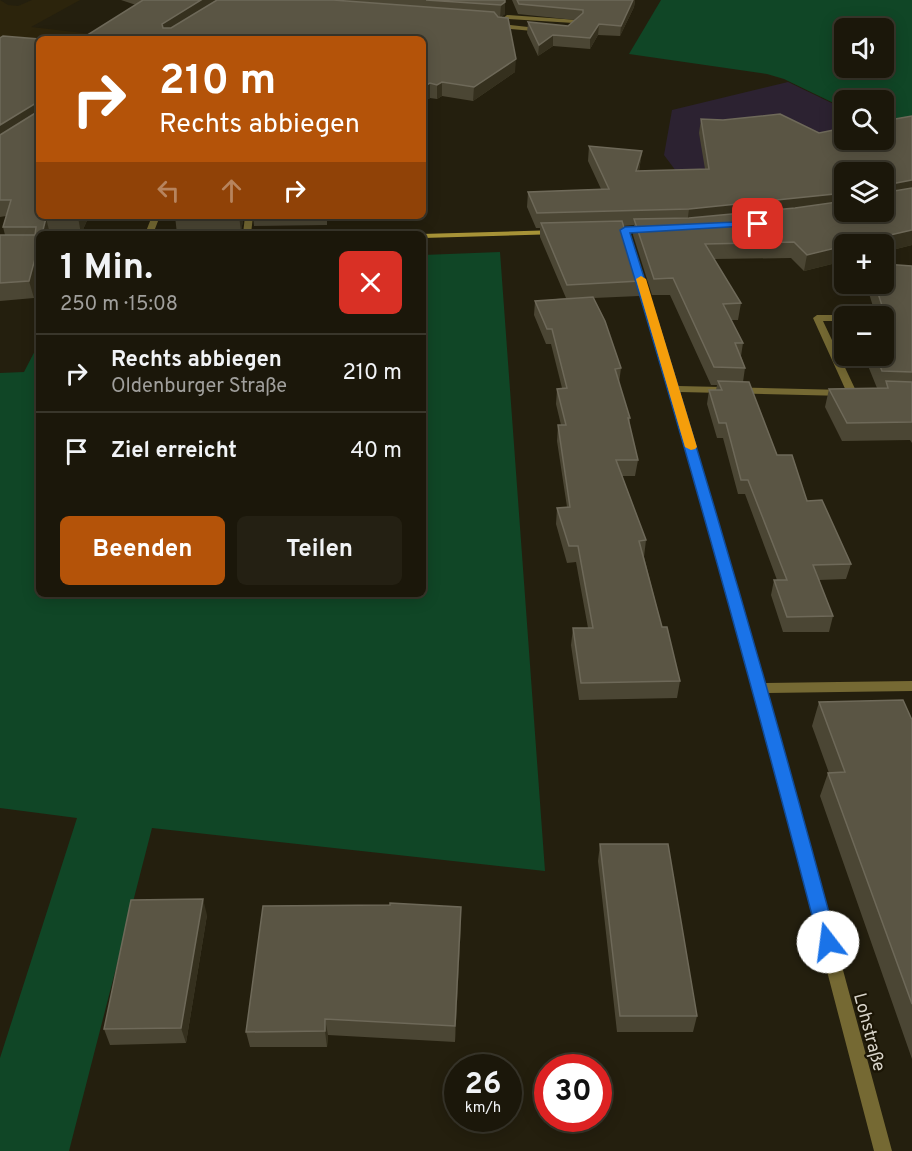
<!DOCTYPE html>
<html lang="de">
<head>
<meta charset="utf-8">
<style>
  :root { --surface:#1b170a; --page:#242013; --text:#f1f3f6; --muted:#a09f9c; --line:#39362b; --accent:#b45309 }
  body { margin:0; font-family:Overpass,sans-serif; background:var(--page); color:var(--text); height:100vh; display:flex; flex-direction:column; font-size:22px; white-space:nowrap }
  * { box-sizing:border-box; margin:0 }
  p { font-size:20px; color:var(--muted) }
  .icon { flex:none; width:33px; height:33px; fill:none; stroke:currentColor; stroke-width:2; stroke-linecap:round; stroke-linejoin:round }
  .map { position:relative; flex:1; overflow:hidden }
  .panel { position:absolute; left:36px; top:231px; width:390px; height:366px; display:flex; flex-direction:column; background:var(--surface); border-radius:9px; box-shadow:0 3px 15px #0003,0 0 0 2px var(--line) }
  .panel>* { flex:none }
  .top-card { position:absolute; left:36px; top:36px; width:390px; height:183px; border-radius:9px; box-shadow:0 3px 15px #0003,0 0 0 2px var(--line); background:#b45309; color:#fff; overflow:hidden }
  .controls { position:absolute; left:834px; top:18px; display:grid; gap:12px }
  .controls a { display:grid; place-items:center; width:60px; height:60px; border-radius:9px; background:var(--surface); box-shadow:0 3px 15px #0003,0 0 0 2px var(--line); font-size:30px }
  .speed { position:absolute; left:444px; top:1054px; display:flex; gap:12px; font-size:30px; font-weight:700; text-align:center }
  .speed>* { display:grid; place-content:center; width:78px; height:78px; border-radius:50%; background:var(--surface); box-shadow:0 3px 15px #0003,0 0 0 2px var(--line); line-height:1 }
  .speed small { font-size:15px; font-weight:400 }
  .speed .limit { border:9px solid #d22; background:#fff; color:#111 }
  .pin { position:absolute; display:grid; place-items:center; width:51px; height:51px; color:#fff; margin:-26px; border-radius:12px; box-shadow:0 3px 9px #0006 }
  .me { position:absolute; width:66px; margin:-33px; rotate:345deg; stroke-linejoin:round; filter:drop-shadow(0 0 4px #0008) }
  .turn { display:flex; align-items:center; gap:21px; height:126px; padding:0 24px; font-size:27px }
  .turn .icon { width:78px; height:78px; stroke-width:2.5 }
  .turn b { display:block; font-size:42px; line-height:51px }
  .lanes { display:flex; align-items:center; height:57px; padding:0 24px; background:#0003; justify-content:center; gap:30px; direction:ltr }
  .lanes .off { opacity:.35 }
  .round { display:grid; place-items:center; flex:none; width:63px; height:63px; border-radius:9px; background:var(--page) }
  .summary { display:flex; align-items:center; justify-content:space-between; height:102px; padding:0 24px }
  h1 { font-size:36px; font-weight:700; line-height:45px }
  .action { display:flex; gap:12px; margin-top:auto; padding:12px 24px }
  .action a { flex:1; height:69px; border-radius:9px; background:var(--accent); color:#fff; font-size:24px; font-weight:700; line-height:69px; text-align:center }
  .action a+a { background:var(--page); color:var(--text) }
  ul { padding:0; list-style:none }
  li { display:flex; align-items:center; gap:18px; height:78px; padding:0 24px; border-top:2px solid var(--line) }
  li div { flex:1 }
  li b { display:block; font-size:22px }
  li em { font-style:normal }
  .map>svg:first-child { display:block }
  .commercial { fill:#2c2231 }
  .built { fill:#2c240c }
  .green { fill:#104626; fill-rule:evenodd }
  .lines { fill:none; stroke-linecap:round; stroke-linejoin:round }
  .service { fill:#756933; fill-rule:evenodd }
  .minor { fill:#756933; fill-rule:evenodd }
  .secondary { fill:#a79337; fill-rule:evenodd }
  .wall { fill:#4b4634; fill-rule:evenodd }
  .shaded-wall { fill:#35301e }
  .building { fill:#5a5544; stroke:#6e6959; stroke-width:1.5 }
  .route { fill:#1a73e8; stroke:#114b97; stroke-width:1.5 }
  .slow { fill:#f59e0b }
  .labels { text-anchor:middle; stroke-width:4.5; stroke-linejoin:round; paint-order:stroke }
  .street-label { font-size:18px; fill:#d8d4ca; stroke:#1b1505 }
</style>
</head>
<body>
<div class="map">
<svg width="912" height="1151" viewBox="0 0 912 1151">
  <rect width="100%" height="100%" fill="#241f0e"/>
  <path class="commercial" d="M788,82l56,27v31h40v32h-40l-130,50 -50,-67 8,-45z"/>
  <path class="built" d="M0,0l8,5 10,1 14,-6h48l-49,27 105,12h-97v65l-39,-5z"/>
  <path class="green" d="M661,0h251v141l-28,-14v-27h-40v8l-60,-29 -17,-5 -138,-20zM844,28h40v40h-40z
    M500,252l45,619 -393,-43 -83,323h-69v-93l77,-240 -77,-10v-435l24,-1 15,-29v251h384v-339z"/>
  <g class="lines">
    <path class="service" d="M152,216h8l-7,18h-8z
      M245,216h8l-2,18h-8z
      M844,315l3,1h-3v5h-21l34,72 -5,3 -5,-3 -34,-75 4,-3z"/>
    <path class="minor" d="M507,15l71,5 3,2 -11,10 -3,-2 7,-7 -66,-4 -6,5 44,5 -2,3 -45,-4 -3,-2 2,-3 -9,-2 12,-1z
      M622,228l7,2 49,156 167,4 5,3 -5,3 -165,-4 85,291 147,-2v10l-144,2 124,458h-18l-121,-463 -84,-299 -48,-159z"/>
    <path class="secondary" d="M650,227h3v4l-43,2 -4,-2 4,-2z
      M557,230h3v4l-137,4 -2,-4z"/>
  </g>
  <path class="wall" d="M121,0h384v14l-4,3 14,55 -42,29 -31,-5 -5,3 -7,-1 -7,4v-63l-287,-34z
    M512,0h123l-1,7 -14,29 -22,-1 -8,14 -37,-3 -15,10 -11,-23 1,-11 40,4 7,-6 -57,-6z
    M0,38l39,178h50l-8,18h-42v44l-5,20 -34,3v-66h5l-2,-8 3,-11 -6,1z
    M912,116v129l-28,7 -40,-8v17l-40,10 -13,-13 -77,1 27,44 -3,17h-7l12,23 -2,13 4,12 -2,14 34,73 74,109 -5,15 -27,1 14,36 -4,16h-46l-12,-37 3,-15h3l-32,-86h-7l-15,-56h-6l-10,-34 2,-14h7l1,-5h-6l-41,-90h-18l-19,-60 1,-10 -11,1 17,55 -1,15 -45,2 27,70 -2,15 11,35 -1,6 9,36 -3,16h-13l24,64 -2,17 18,70 18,54 -3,17 -98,2 -8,-55 2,-17h15l-12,-66 -9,1 -11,-39 1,-16 10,-1 -10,-66 1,-16h3l-5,-21 1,-15 5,-1 -11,-44h-5l-12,-29 1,-14 31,-3 -26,-61v-9h-4l-9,-21 1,-15 73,-3 -13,-28 1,-15 53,5 -3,20 66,-2 -6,-36 2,-14 118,14zM844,172l40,40h-40z
    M175,216h69l-3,15 -58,3h-6z
    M253,216h74v9l-73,1z
    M912,266v177l-2,-3 -68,1 -17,-34 4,-18 48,-1 -13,-32h20v-40h-8l-10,-32h18z
    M819,702l93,18v339l-92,-263 8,-23h1l-17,-47z
    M600,844l97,172 -4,16h-76l-19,-171z
    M207,915l-21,128 -76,2 -6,-16z
    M461,923l-6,119 -127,-7 -1,12h-77l-4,-15z"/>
  <path class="shaded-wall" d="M201,0h21l-58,37 -2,-13z
    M633,0h2l-1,7 -14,29 1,-10z
    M505,2v12l-5,4 1,-13z
    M599,24l-1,11 -8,14v-11z
    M553,35v11l-15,10 1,-11z
    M516,59l-1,13 -42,29 1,-14z
    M442,82v14l-5,3v-14z
    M430,83v15l-7,4v-15z
    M36,103l3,13 -39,26v-17z
    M642,151l-2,14 -6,21 2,-15z
    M912,180v12l-28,7 2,-14z
    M844,193v15l-157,16 2,-15z
    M78,216h11l-8,18 -3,-17z
    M239,216h5l-3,15z
    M46,218l4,16h-8z
    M912,230v15l-28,7v-8h-33z
    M39,244v34l-5,20 -5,-17z
    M844,246v15l-40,10 3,-16z
    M203,899l4,16 -21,128 -5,-15z
    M461,907v16l-6,119v-16z
    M325,1019l3,16 -1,12 -2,-16z"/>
  <path class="building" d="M143,0h58l-39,24 1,4h8l46,-28h116l161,12 4,5 10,1 8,41 -42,28 -32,-5 -5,3 -7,-2 -7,4v-48h-342z
    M426,0h79v2l-4,3z
    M517,0h116l-12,26 -22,-2 -9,14 -37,-3 -14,10 -11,-23 40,4 15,-13v-3l-64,-6z
    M3,36l36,3v177h39v1l-32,1 -4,16h-3v10l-10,37 -29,2v-48h35l1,-8h-33l8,-27h-11v-65l37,-23 -1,-9 -36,22v-87z
    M780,114l39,19 25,-5v12h40v-19l28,-5v64l-26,5 -1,5 3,2 24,-4v42l-61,14h-7v2l-37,9 -13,-13 -89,2 36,59 -18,1 20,39h-8l10,25 -31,-1 -41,-89 -19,1 -20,-60 55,-1 106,-10 49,-7v11h40v-40h-40v21l-155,16 -152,4 -9,-21 81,-3 -20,-43 53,5 -6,20 73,-2 -8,-50 22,1z
    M175,216h34l-34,2z
    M622,221l18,60 -73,4 -26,-62z
    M884,264l28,2v106l-30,-1 -6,-15h8v-32h4l-13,-40h9z
    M593,297l12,24 16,47 -6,1 15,49h-2l10,42h-22l30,80 -7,1 23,86h5l13,54 -99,2 -8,-55h20l-15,-82h-9l-12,-38 13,-1 -12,-82h8l-9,-36 10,-1 -15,-59h-5l-12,-28z
    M718,381l31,1 28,73h15l15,46 15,-1 29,64 -38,1 20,51 -46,1 -13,-37h13l-39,-100h-7l-15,-57h-7l-10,-33h13z
    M886,381l26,1v40l-65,1 -18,-34 59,-1z
    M903,700l9,20v284l-84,-231 17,-1 -26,-70z
    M600,844h68l29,172h-77z
    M203,899l-22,129 -77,1 27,-129z
    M390,903l71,4 -6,119 -130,-7v12l-79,1 17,-126 127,-1z"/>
  <path class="route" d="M758,221l3,1v3l-131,8c75,235 143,471 207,709l-2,6 -7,3 -7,-3 -2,-6c-62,-238 -127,-476 -199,-712l5,-3z"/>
  <path class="slow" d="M641,276l5,3 51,168 -2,2 -4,1 -6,-3 -49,-168z"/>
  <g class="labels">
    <g class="street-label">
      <text transform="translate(870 1032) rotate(75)" y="6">Lohstraße</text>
    </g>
  </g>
</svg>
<div class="controls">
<a><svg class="icon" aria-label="sound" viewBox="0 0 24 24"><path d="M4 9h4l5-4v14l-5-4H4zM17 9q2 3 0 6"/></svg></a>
<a><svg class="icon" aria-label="search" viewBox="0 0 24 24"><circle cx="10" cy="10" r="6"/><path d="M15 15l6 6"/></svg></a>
<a><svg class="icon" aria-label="layers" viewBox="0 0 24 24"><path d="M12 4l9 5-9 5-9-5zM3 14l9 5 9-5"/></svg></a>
<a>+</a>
<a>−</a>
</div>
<div class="speed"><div>26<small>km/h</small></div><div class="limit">30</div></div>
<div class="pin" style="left:758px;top:224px;background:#d93025"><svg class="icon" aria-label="arrive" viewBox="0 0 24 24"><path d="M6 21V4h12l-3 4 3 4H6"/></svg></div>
<svg class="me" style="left:828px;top:942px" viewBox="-20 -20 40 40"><circle r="19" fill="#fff"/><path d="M0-13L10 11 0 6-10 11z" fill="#1a73e8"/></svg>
<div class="top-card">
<div class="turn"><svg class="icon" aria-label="right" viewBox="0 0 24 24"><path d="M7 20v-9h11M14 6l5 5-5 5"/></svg><div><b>210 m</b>Rechts abbiegen</div></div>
<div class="lanes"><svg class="icon off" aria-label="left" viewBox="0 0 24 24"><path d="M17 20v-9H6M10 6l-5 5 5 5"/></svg><svg class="icon off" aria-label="ahead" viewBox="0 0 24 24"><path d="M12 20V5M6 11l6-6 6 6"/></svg><svg class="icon" aria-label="right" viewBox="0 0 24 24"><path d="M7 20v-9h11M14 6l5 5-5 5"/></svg></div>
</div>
<section class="panel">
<div class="summary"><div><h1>1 Min.</h1><p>250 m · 15:08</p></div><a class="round" style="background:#d93025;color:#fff"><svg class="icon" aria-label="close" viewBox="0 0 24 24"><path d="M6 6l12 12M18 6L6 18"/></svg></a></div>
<ul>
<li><svg class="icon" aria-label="right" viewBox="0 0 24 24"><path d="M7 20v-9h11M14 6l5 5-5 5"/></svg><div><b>Rechts abbiegen</b><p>Oldenburger Straße</p></div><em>210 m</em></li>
<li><svg class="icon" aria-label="arrive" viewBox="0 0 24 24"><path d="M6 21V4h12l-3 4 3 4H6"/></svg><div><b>Ziel erreicht</b></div><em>40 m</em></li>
</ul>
<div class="action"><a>Beenden</a><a>Teilen</a></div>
</section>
</div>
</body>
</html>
